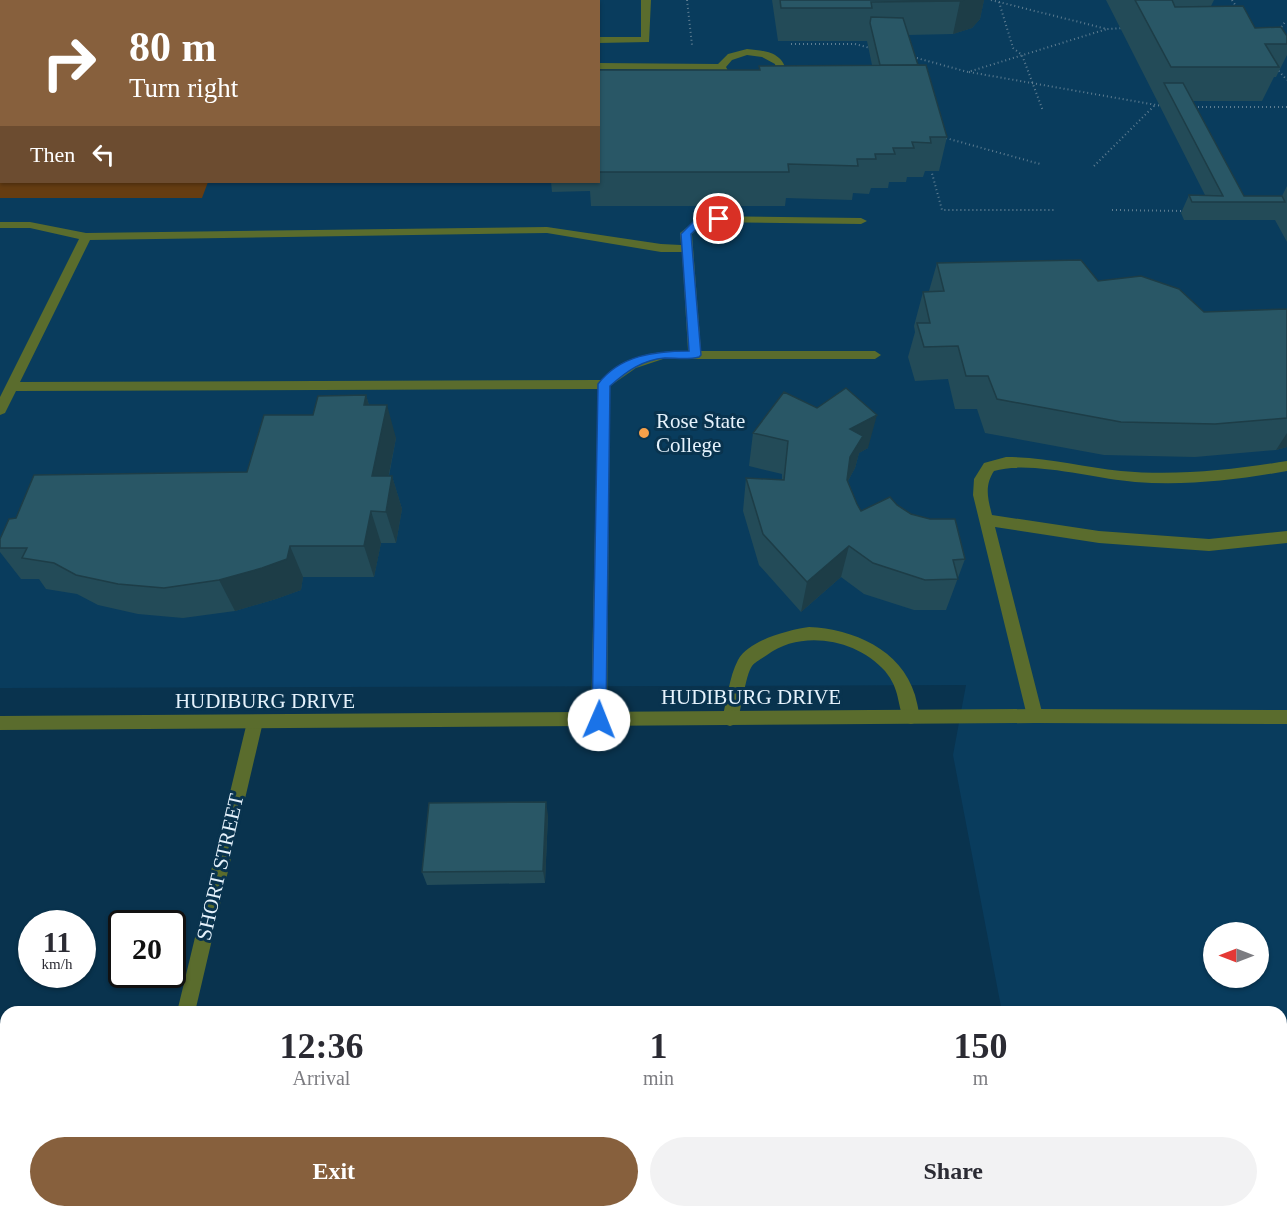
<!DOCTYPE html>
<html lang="en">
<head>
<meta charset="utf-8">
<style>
  :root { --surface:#fff; --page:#f2f2f3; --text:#2b2b33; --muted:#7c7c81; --accent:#87603d }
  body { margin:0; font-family:Georgia,serif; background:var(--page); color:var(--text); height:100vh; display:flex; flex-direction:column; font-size:22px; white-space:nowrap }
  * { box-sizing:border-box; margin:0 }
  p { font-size:20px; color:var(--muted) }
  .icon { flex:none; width:33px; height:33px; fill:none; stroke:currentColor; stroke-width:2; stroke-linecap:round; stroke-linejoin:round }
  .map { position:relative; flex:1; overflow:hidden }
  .sheet { position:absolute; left:0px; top:1006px; width:1287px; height:212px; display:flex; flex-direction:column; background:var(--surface); border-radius:18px 18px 0 0; box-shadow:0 2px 4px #0004 }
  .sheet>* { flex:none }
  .top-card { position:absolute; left:0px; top:0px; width:600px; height:183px; box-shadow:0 2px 4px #0004; background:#87603d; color:#fff; overflow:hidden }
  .needle { width:39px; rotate:270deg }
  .tools { position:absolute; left:1203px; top:922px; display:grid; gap:12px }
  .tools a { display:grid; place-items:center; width:66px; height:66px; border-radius:50%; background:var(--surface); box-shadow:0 2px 4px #0004; font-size:30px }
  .speed { position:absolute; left:18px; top:910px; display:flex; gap:12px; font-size:30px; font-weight:700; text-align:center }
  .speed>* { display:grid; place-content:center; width:78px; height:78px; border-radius:50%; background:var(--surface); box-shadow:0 2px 4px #0004; line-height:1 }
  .speed small { font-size:15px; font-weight:400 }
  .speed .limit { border:3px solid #111; border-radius:9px; background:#fff; color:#111 }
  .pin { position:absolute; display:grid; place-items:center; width:51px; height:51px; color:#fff; margin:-26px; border:3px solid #fff; border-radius:50%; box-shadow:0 2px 6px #0007 }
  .me { position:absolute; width:66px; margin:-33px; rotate:1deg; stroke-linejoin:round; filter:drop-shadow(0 0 4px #0008) }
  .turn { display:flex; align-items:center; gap:21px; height:126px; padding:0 30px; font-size:27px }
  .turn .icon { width:78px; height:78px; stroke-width:2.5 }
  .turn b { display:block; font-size:42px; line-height:51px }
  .then { display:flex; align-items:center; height:57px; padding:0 30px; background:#0003; gap:12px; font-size:22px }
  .eta { display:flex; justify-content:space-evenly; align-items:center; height:102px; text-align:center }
  .eta b { font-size:36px; font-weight:700; line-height:42px }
  .button { display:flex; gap:12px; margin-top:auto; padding:12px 30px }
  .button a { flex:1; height:69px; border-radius:36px; background:var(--accent); color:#fff; font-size:24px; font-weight:700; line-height:69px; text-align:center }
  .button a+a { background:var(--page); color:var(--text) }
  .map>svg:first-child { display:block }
  .built { fill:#093c5d; fill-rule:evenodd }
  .green { fill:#663d12 }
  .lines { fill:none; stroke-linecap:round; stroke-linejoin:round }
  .path { stroke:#5e7d91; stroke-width:2; stroke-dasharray:1 3; stroke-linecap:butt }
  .service { fill:#5a6c2d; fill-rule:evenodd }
  .minor { fill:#5a6c2d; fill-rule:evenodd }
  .tertiary { fill:#5a6c2d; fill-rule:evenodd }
  .wall { fill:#234b58 }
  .shaded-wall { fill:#1d3d47 }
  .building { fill:#295766; stroke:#1d3d47; stroke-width:1.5 }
  .route { fill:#1a73e8; stroke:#114b97; stroke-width:1.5 }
  .poi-dot { fill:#f7a14a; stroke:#09334e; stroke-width:2 }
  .labels { text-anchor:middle; stroke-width:6; stroke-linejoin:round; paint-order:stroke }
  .poi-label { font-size:21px; fill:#e5f2fc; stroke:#09334e; text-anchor:start }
  .street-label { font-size:21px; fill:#e5f2fc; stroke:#09334e }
</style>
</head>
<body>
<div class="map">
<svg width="1287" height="1217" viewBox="0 0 1287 1217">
  <rect width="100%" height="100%" fill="#09334e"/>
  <path class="built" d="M0,0h1287v1217h-246l-1,-5h241v-200h-279l-49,-257 13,-70 -966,3zM2,2h596v180h-596zM1214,933h44v45h-44z"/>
  <path class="green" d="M0,0h225l-223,2 -2,49z
    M0,123l2,59h206l-6,16h-202z"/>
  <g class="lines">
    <path class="path" d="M687,0l5,45
      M991,0l116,29 16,-1
      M1232,0l6,9
      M999,2l14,46 9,7 21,56
      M1279,30l6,-8
      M791,44h64l15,4
      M913,57l55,15 139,-43
      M1276,68l11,12
      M969,72l193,34
      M1194,107h93
      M942,137l98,27
      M930,166l12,44h114
      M1094,166l61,-61
      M1112,210l74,1"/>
    <path class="service" d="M344,0h10v2h-10z
      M641,0h10l-2,42 -51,1v-6h43z
      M747,49c20,2 36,3 40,25 -17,18 -58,22 -70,-4l-119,-1v-6l120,1 10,-10zM747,55l15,2 13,7 2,9c-15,13 -42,14 -51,-6l6,-7z
      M701,216l160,2 6,3 -6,3 -157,-2 -12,12 9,117h174l6,4 -6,4h-212l-27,9 -26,18 -3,334 -2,5 -6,2 -6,-2 -2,-5 7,-331 -582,2 -11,22 -5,2v-18l79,-158 -49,-11h-30v-6h30l56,11 461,-6 114,17 20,1 -1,-12zM547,233l114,19h21l6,99c-34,0 -60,6 -87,29l-581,2 70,-142z
      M1006,457c39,0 77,10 115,14 56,5 111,-1 166,-10v10c-50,9 -101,15 -152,11 -40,-3 -106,-22 -141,-11 -10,15 -6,28 -2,44l107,16 110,8 78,-8v12l-78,8 -110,-8 -104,-16 48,189 -2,5 -6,2 -6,-2 -2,-5 -54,-221 1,-16 10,-16z
      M809,627c44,2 92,22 106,68 2,9 6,19 2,27l-6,2 -6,-2c-9,-20 -4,-31 -20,-51 -28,-32 -84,-42 -118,-16 -4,3 -12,7 -15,11 -7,10 -10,44 -16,58l-6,2 -6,-2 -2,-5c5,-18 7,-42 16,-59 11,-20 50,-30 71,-33z"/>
    <path class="minor" d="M255,715l6,2 2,5 -68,290h-18l70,-290 2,-5z
      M129,1212h20l-2,5h-20z"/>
    <path class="tertiary" d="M293,0h10v2h-10z
      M0,57h2v6h-2z
      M0,77h2v6h-2z
      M1035,709l252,1v14l-252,-1 -1035,7v-14z"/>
  </g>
  <path class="wall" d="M772,0h212l-4,19 -8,9 -19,6 -45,1 10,30 29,72 -8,34h-14l-2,6h-16l-1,5h-17l-1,6h-17l-2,6 -16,-1 -1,7 -66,-2 -1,8h-194l-1,-15 -38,1 -1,-10h47v-112h161v-4l113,-1 -5,-24h-89z
    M1106,0h108l-3,6 44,22 32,8v19l-11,22h-2l-12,24h-69l51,95h38l5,-10v56l-12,-22h-91l-3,-7 8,-18h16z
    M937,263l161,18 106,31 83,-3v138l-11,3 -81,7 -91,-2 -119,-22 -8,-24h-22l-7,-30 -33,2 -7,-24 7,-25 -1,-6 9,-34 6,-1z
    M366,395l3,10 27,33 -7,38h3l10,33 -6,34h-15l-7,34h-71l-2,13 -25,9 -41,12 -52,7 -45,-4 -40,-9 -21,-11 -31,-5 -7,-10h-18l-21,-27v-13l16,-21 231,-46 66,-57z
    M753,433l115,15 -9,5 -4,15 -7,13 9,23 4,7 36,-6 68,54 -19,51h-32l-50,-16 -23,-17 -40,35 -42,-47 -16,-54 3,-33 36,2v-6l-33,-8z
    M548,815l-3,68 -118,2 -5,-13z"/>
  <path class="shaded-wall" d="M964,0h20l-4,19 -8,9 -19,6 7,-33z
    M366,395l10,34 -12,-24z
    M387,405l9,33 -14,71 -10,-33z
    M877,415l-9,33 -9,5 -4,15 -12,22 7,-61z
    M1287,433v14l-11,3z
    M392,476l10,33 -6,34 -10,-31z
    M371,511l10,32 -7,34 -10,-31z
    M290,546l13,31 -2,13 -25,9 -41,12 -16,-31z
    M849,546l-8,31 -40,35 6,-30z
    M546,802l2,13 -3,68 -2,-12z
    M0,1202l6,2v4l-3,9h-3z"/>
  <path class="building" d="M780,0h184l-4,1 -89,1 1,6h-91z
    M1135,0h37l3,7 68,-1 12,22 26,-1 6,9v8h-22l14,23h-108z
    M871,17l32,1 15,47h-38l-10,-42z
    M926,65l21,72h-17l1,6 -19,-1 2,6h-21l2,6h-20l1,5h-19l1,7 -70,-2 1,8h-191v-102h162l-1,-4z
    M1164,83h19l61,113h38l3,6h-93l-3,-7 34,1z
    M1081,260l17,21 43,-5 38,13 25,23 83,-3v109l-72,6 -94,-2 -124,-23 -9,-23h-22l-8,-30 -34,1 -7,-24h13l-7,-31 21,-1 -7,-28z
    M846,388l31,27 -27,14 13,7 -13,21 -3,23 10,24 4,7 29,-14 7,8 14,9 19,5h25l10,40 -12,1 5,19 -33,1 -52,-17 -24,-17 -42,36 -44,-48 -17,-56 38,2 4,-39 -35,-8 31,-41 33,16z
    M366,395l-2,10h23l-15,71h20l-6,36 -15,-1 -7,35h-74l-3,13 -25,9 -43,12 -55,8 -46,-4 -42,-9 -22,-12 -32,-5 5,-10h-27v-9l9,-20 7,-1 18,-43 213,-3 17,-57h49l5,-19z
    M546,802l-3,69 -121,1 7,-69z"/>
  <path class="route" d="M719,216l5,3 -1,3h-19l-13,12 10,121 -2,2c-11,3 -23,1 -34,1 -23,2 -38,13 -55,28l-4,334 -2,4 -5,2 -5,-2 -2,-4 6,-336c22,-29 57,-33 91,-33l-8,-117 17,-17z"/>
  <circle class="poi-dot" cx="644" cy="433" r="6"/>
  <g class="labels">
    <g class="poi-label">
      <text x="656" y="428">Rose State<tspan x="656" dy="24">College</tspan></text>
    </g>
    <g class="street-label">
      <text x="751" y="704">HUDIBURG DRIVE</text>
      <text x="265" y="708">HUDIBURG DRIVE</text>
      <text transform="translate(220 867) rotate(-77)" y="7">SHORT STREET</text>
    </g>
  </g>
</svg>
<div class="tools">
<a><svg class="needle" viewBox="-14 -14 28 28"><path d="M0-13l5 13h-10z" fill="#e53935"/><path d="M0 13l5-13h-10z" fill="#7c7c81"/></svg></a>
</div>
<div class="speed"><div>11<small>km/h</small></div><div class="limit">20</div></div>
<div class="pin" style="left:719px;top:219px;background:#d93025"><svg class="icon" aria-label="arrive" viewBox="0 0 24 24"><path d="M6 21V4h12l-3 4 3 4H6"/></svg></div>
<svg class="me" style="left:599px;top:720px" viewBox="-20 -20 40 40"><circle r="19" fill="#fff"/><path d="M0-13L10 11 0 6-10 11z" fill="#1a73e8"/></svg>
<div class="top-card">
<div class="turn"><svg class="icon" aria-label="right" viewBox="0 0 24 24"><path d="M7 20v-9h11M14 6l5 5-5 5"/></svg><div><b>80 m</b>Turn right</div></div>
<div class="then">Then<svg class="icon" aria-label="left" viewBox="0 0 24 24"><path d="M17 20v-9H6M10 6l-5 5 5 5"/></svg></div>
</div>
<section class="sheet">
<div class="eta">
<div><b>12:36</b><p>Arrival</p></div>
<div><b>1</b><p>min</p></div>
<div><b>150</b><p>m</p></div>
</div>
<div class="button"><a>Exit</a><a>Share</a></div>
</section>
</div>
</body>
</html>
